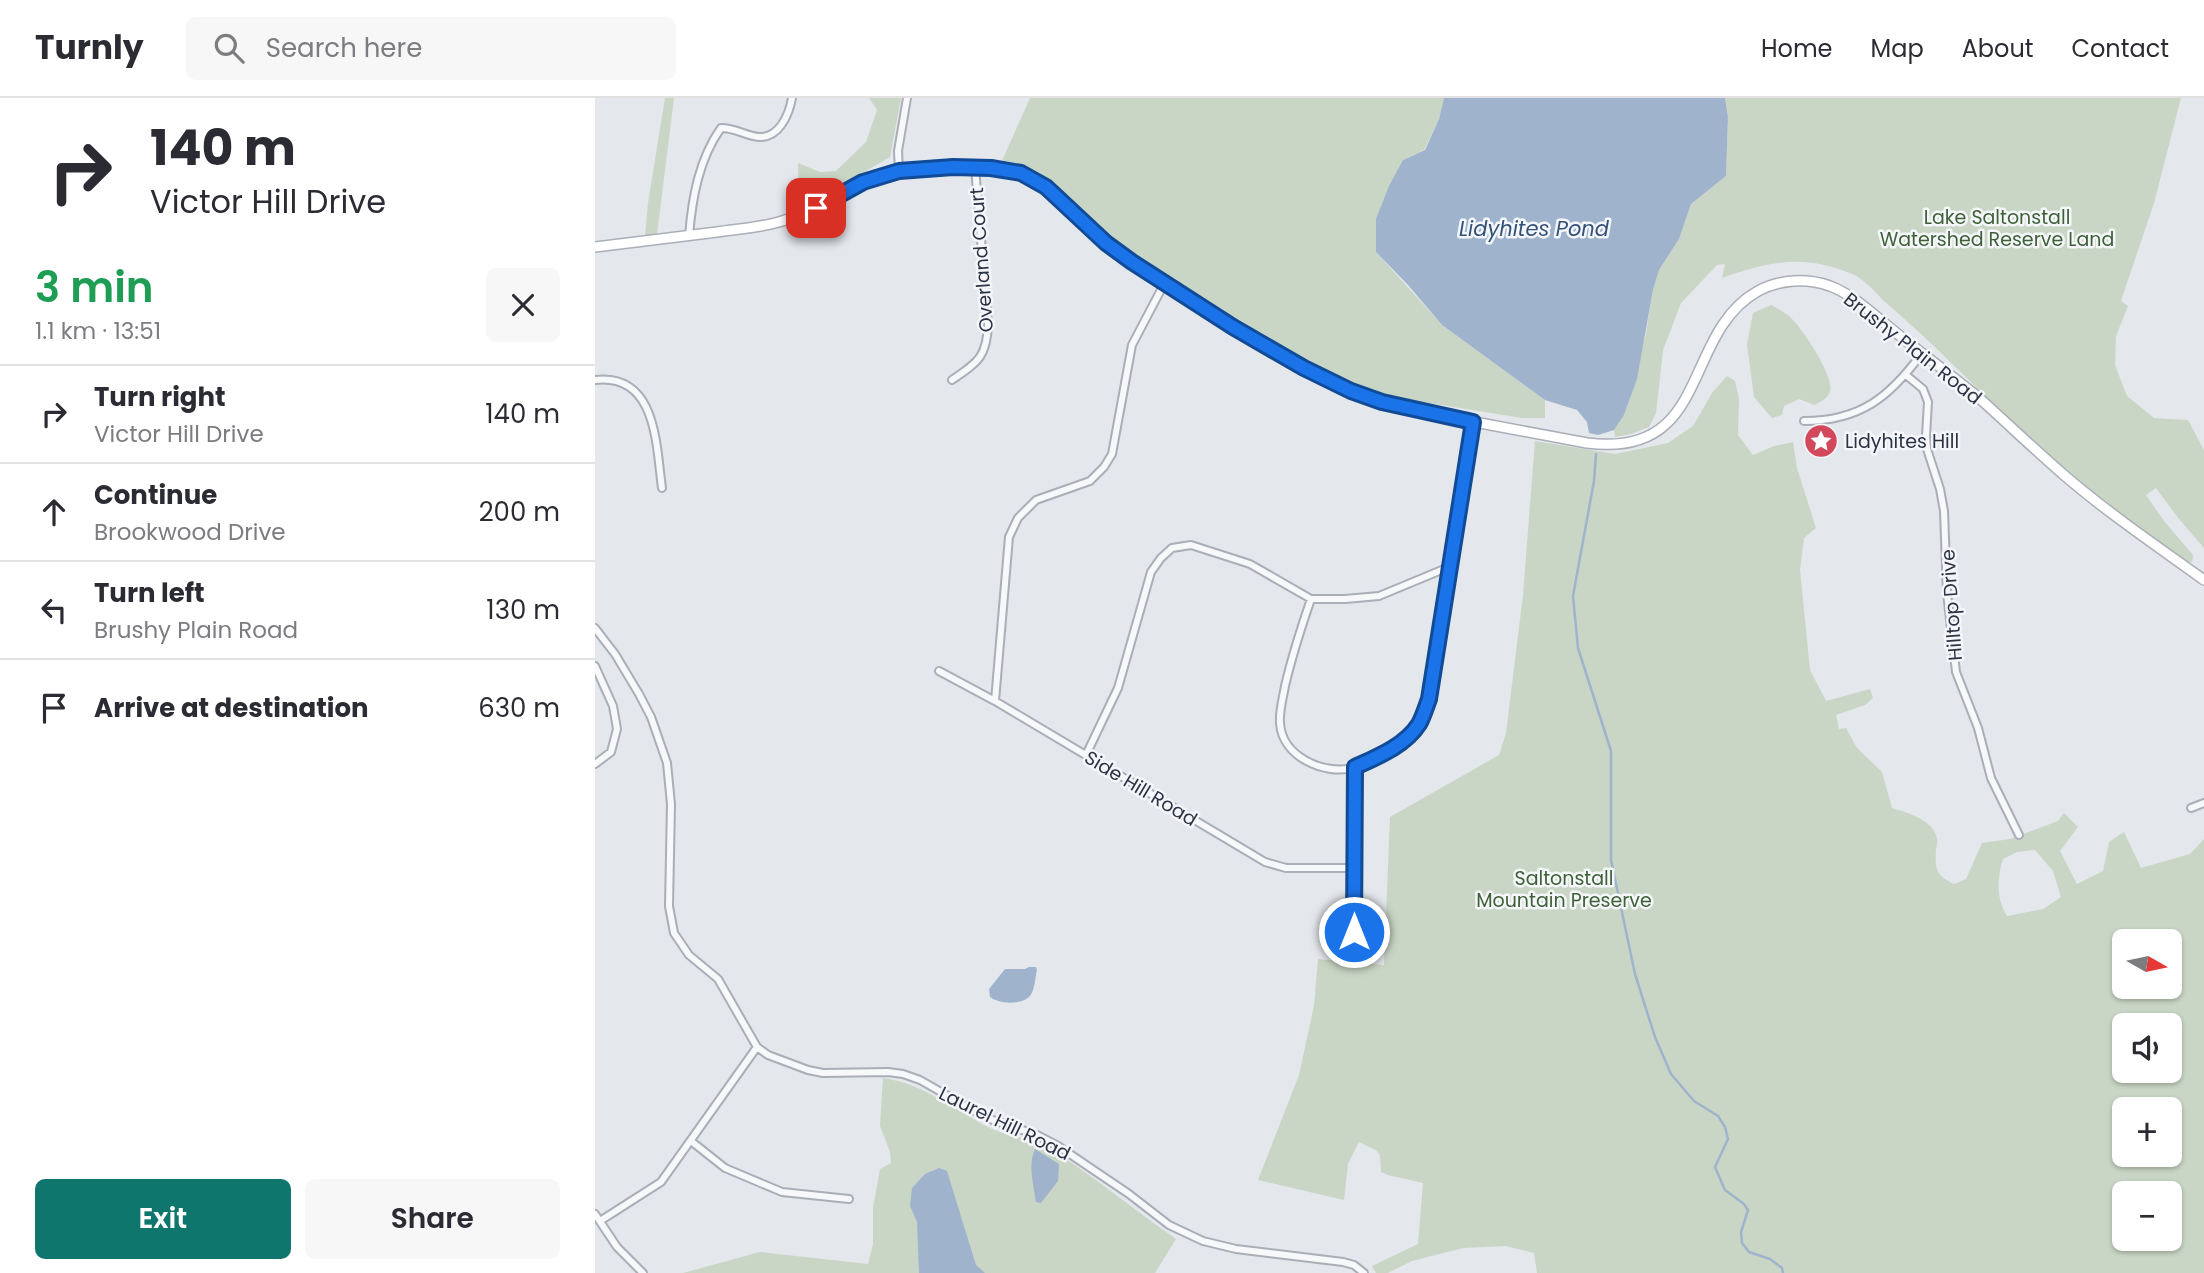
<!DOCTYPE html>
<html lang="en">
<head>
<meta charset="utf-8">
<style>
  :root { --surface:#fff; --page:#f7f7f7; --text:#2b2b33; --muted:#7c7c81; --line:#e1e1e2; --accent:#0f766e }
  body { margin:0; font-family:Poppins,sans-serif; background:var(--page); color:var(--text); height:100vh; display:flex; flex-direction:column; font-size:26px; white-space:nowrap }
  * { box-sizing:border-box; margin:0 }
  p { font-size:23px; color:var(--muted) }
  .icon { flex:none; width:38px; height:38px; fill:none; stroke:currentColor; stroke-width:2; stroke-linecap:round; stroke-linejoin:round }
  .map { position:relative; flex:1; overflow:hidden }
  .sheet { display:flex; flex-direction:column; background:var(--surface); width:595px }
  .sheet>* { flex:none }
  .top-card { background:#fff; color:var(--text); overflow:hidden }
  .needle { width:46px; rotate:99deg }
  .buttons { position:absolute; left:1517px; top:831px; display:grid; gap:14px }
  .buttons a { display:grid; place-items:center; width:70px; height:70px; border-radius:10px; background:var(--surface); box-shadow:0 2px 5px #0004; font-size:35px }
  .pin { position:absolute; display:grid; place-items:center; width:60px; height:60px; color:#fff; margin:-30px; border-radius:14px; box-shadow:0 4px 10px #0006 }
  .me { position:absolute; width:77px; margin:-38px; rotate:0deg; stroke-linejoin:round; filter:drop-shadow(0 0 5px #0008) }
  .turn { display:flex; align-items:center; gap:24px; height:147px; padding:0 35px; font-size:32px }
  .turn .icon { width:91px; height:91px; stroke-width:2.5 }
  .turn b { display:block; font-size:49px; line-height:60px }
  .round { display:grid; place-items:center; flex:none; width:74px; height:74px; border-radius:10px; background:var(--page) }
  .headline { display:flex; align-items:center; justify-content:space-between; height:119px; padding:0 35px }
  h1 { font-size:42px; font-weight:600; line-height:52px; color:#1e9e55 }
  .button { display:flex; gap:14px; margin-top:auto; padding:14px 35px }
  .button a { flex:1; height:80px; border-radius:10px; background:var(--accent); color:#fff; font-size:28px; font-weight:600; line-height:80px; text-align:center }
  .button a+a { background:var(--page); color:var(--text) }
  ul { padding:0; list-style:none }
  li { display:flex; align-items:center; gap:21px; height:98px; padding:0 35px; border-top:2px solid var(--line) }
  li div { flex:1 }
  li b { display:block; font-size:26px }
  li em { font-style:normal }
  header { display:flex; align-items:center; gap:42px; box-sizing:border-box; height:98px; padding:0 35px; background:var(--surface); border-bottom:2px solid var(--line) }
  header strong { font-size:33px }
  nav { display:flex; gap:38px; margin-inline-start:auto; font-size:24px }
  .search { width:490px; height:63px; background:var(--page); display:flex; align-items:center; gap:18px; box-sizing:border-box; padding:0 24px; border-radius:10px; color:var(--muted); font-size:26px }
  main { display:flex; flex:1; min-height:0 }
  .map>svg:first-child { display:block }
  .green { fill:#c9d6c5; fill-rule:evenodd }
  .water { fill:#9fb4cc }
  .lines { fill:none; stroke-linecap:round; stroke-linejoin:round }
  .stream { stroke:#9fb4cc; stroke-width:2.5 }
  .street-casing { stroke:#a9aeb7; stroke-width:10 }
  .secondary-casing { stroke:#a9aeb7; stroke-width:12 }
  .street { stroke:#f7f8fa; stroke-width:6 }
  .secondary { stroke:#fff; stroke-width:9 }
  .route-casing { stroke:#114b97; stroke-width:18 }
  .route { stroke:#1a73e8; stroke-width:12 }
  .labels { text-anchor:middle; stroke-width:5; stroke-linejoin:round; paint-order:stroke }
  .park-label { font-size:19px; fill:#3f6138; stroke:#f4f6f9 }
  .street-label { font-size:19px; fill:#2b3445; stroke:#f4f6f9 }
  .poi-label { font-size:19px; fill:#2b3445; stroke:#f4f6f9; text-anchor:start }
  .water-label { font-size:21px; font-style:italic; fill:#34527a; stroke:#f4f6f9 }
</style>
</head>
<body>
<header>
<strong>Turnly</strong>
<div class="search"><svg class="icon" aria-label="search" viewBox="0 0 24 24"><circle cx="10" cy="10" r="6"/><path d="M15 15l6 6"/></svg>Search here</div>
<nav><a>Home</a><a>Map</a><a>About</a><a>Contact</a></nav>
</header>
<main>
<section class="sheet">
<div class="top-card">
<div class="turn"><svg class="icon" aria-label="right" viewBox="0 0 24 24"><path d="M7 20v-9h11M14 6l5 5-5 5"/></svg><div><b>140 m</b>Victor Hill Drive</div></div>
</div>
<div class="headline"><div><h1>3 min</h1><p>1.1 km · 13:51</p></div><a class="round"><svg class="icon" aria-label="close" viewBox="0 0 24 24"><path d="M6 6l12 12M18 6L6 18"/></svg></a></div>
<ul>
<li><svg class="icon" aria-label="right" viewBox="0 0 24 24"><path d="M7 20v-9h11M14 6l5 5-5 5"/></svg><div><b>Turn right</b><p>Victor Hill Drive</p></div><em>140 m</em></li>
<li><svg class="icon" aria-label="ahead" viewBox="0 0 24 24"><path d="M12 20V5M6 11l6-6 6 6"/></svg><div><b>Continue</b><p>Brookwood Drive</p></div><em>200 m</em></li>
<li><svg class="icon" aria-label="left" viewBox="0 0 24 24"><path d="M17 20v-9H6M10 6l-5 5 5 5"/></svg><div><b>Turn left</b><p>Brushy Plain Road</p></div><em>130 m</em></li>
<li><svg class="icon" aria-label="arrive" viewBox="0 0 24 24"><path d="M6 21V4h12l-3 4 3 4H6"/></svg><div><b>Arrive at destination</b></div><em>630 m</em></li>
</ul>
<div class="button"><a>Exit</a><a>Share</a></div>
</section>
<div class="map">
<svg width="1609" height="1175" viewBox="0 0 1609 1175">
  <rect width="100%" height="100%" fill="#e4e7ec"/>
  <path class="green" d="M70,0h9l-17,136 -12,2 3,-33z
    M274,0h32l-11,59 -91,53 -1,-47 22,9 16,-1 30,-29 11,-32z
    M435,0h414l-5,21 -15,31 -21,10 -27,92 66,73 103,75v18h-23l-99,-16 4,6 -74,-22 -50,-24 -52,-30 -122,-77 -31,-26 -56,-54 -22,-9 -19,-3z
    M1130,0h456l-27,105 -33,98 7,5 -12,30 -1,29 12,31 27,22 34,2 16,30v98l-25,-29 -23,-31 -10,7 18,26 29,34 -1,7h-5c-64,-45 -127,-92 -183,-147 -39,-39 -78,-78 -120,-114 -9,-9 -21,-23 -32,-27 -48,-20 -83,-13 -130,4l3,-14 -8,1 -36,38 -18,47 -7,63 -7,14 -18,7 -16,3 -1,-7 10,-15 6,-16 16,-66 7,-43 6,-20 20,-31 12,-35 35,-28 2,-59z
    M1176,207c6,3 13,7 18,11 12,10 46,61 41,75 -2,8 -10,11 -16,14l-15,-6 -15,7 -2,9 -10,3 -18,-21 -7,-53 6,-31z
    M1132,278l8,5 4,18 -1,36 15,20 21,-9 19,-4 4,26 19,60 -12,10 -4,32 10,100 16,31 44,-12 3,9 -8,7 -29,10 3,14 7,-1 11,20 25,24 10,36c16,5 40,11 45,30 1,3 0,7 -1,11 -1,19 -1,26 18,35l12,-5 16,-36 28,-4 48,-18 6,-8 14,14 -18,24 17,33 26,-13 6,-29 15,-10 17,36 49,-14 14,-15v434h-667l-3,-20 -29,-7 -42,2 -51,13 -24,12h-12l-4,-7 46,-22 5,-61 -35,-8 -7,-3c-1,-24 0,-19 -22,-30l-11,22 -4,36 -86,-20 41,-105 15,-69 4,-47 66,6 6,-148 109,-62 7,-22 17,-138 12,-154 80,13 53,-11 25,-17 19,-33zM1440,752l18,21 8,26 -18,12 -36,7c-11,-17 -10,-38 -4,-57l14,-7zM1530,844h45v45h-45zM1530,928h45v45h-45zM1530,1012h45v45h-45zM1530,1096h45v45h-45z
    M288,980c38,5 68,29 101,47 19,11 42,11 61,21 46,27 87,63 131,93l-21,34h-472l77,-21 108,12 5,-20v-36l7,-39 11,-6 -1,-11 -10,-26z"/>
  <path class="water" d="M849,0h281l3,19 -2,59 -35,28 -12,35 -20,31 -6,20 -16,89 -13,36 -10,15 -16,5 -9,-2 -2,-11 -10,-12 -32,-10 -103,-75 -34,-40 -32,-33v-33l13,-33 14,-26 22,-10 14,-31z
    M434,869h7l1,3c-2,7 -2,21 -8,27 -9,8 -30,7 -39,0l-1,-8 16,-20h20z
    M440,1051l24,15 -1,17 -17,22 -5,-1 -1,-5c-2,-16 -7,-32 0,-48z
    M344,1070l8,3 29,94 9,8h-66l-2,-51 -7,-16 2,-18 13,-14z"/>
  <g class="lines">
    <path class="stream" d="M1001,356l-2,27 -21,115 5,52 33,103v109l24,114 20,63 16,37 23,27 24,15 7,11 3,12 -13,28 10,23 19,14 4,6 -7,22 1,11 7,9 21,7 12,9 1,5"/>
    <g class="street-casing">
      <path id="street" d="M304,73l-1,-20 9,-53
        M94,138c3,-38 10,-77 32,-108 15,0 25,8 38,9 20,1 30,-22 33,-39
        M1311,277l17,14 5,13 -2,34 1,13 13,40 4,22 3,82 9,79 22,56 13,50 28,57
        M0,282c62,-7 61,65 67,108
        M357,282c26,-18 35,-23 36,-56l-13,-157
        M1209,323c56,0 86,-24 118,-68
        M716,501c-10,29 -19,57 -26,87 -2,12 -6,25 -5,37 2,34 44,52 73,45 17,-4 39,-17 52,-28 13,-11 18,-26 24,-41l44,-277
        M0,530l20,26 24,40 12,23 16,46 4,41 -2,102 5,27 15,22 29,24 39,68 11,8 40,15 15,3 65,-1 15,2 17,6 67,38 50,17 21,11 71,48 40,31 34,16 33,8 107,13 11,3 10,8
        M0,568l18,40 4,23 -6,23 -16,12
        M344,573l56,30 270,161 21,6h67
        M400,603l14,-164 9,-19 18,-18 54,-19 14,-14 8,-13 20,-109 32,-61
        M491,657l32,-67 33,-116 10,-14 11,-10 19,-3 59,19 61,35h34l34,-3 70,-29
        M1596,710l13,-5
        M759,834l1,-165
        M96,1043l34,27 57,24 67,7
        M0,1116l22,33 26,26
        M5,1123l61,-39 96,-135"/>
    </g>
    <g class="secondary-casing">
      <path id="secondary" d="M0,149c41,-5 82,-10 122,-15 20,-3 39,-4 58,-9 32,-8 58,-27 87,-41 41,-19 138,-24 178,0l66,61 26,19 101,65 87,49 35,16 61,19 171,32c125,16 94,-109 171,-152 22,-12 49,-13 72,-5 26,10 47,32 69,49 26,21 53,41 79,62 29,26 57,53 86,78 44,38 93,71 140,105"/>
    </g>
    <use href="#street" class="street"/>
    <use href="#secondary" class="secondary"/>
  </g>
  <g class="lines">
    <g class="route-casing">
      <path id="route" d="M221,110l47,-26 36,-11 54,-4 38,1 30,5 25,14 60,56 26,19 101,65 71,41 47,23 31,11 91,20 -44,277c-3,8 -6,18 -10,25 -14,22 -42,33 -64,43l-1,165"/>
    </g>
    <use href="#route" class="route"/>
  </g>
  <defs>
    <g id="sight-disc" transform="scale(1.75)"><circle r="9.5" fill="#d1495b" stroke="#f4f6f9"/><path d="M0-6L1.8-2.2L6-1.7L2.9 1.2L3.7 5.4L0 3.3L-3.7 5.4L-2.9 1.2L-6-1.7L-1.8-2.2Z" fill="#fff"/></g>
  </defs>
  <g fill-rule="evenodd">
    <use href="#sight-disc" x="1226" y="343"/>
  </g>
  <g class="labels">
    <g class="park-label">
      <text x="1402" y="126">Lake Saltonstall<tspan x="1402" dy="22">Watershed Reserve Land</tspan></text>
      <text x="969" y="787">Saltonstall<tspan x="969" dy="22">Mountain Preserve</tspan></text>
    </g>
    <g class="street-label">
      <text transform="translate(386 162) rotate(-94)" y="7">Overland Court</text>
      <text transform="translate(1318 250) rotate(38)" y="7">Brushy Plain Road</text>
      <text transform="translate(1356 507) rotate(-94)" y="7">Hilltop Drive</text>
      <text transform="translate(546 690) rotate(31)" y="7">Side Hill Road</text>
      <text transform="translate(410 1025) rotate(26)" y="7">Laurel Hill Road</text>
    </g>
    <g class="poi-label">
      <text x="1250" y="350">Lidyhites Hill</text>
    </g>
    <g class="water-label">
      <text x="939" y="138">Lidyhites Pond</text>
    </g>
  </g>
</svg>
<div class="buttons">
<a><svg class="needle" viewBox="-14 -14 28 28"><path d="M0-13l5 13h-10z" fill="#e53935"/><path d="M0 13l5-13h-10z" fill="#7c7c81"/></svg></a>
<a><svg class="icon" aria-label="sound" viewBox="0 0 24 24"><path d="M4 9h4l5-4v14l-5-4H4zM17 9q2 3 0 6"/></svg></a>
<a>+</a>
<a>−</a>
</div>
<div class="pin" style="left:221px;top:110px;background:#d93025"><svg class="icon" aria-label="arrive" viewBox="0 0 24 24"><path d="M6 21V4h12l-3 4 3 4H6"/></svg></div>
<svg class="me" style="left:759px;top:834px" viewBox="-20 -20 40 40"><circle r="17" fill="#1a73e8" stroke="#fff" stroke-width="3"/><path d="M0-11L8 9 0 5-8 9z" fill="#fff"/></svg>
</div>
</main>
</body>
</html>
